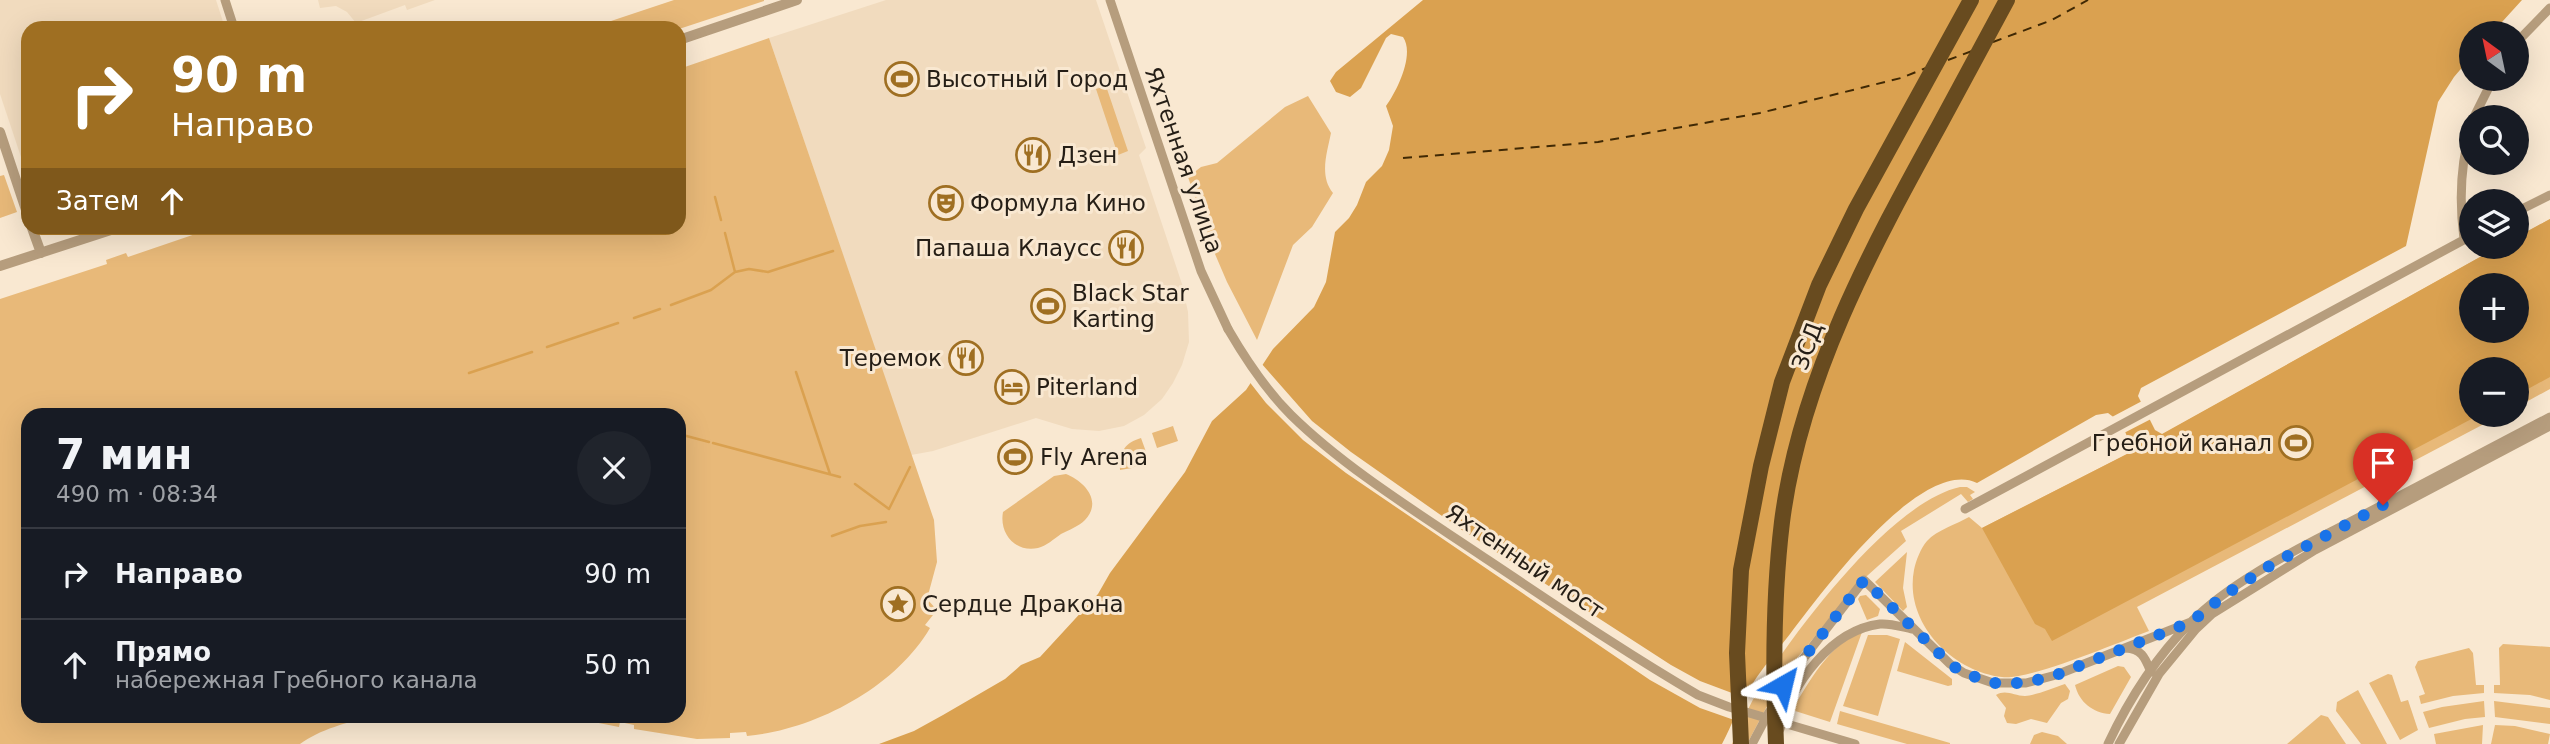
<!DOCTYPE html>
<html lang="ru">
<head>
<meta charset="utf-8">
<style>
  :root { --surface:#171b24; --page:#20242c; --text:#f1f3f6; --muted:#9ea1a6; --line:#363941 }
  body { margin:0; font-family:"DejaVu Sans",sans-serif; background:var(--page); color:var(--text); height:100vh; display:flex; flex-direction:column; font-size:26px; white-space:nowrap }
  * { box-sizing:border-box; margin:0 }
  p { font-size:23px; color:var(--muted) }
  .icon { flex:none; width:38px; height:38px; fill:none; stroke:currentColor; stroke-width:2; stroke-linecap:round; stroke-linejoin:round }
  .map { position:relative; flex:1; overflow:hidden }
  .side { position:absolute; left:21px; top:408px; width:665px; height:315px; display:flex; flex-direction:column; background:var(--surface); border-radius:21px; box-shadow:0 7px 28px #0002 }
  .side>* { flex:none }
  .top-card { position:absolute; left:21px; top:21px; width:665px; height:214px; border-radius:21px; box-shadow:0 7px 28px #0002; background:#9f6f22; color:#fff; overflow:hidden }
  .needle { width:46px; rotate:327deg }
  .controls { position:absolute; left:2459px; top:21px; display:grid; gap:14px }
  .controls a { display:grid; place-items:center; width:70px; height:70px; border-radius:50%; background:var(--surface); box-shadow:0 7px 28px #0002; font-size:35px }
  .pin { position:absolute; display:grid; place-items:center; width:60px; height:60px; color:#fff; margin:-72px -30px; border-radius:50% 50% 50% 0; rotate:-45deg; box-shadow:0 0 7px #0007 }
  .pin .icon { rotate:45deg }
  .me { position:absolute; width:77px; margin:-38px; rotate:37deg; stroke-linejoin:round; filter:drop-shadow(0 0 5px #0008) }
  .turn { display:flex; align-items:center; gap:24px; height:147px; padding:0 35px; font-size:32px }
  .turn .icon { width:91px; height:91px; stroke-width:2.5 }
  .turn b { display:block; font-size:49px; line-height:60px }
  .then { display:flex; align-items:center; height:66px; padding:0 35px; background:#0003; gap:14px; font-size:26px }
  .round { display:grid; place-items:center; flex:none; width:74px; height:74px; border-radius:37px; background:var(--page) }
  .head { display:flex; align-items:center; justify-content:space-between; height:119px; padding:0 35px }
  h1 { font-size:42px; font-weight:700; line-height:52px }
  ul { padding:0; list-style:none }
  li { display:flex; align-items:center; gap:21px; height:91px; padding:0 35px; border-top:2px solid var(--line) }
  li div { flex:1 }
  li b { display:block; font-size:26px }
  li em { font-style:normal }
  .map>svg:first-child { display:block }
  .built { fill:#f1dbbe }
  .green { fill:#e8b979; fill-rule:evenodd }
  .water { fill:#daa150; fill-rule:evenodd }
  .pier { fill:#f9e8d1 }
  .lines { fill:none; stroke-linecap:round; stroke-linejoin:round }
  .stream { stroke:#daa150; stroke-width:2.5 }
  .ferry { stroke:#402904; stroke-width:2; stroke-dasharray:9 7; stroke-linecap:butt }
  .minor { stroke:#b69d7d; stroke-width:9 }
  .tertiary { stroke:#b69d7d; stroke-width:10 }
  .minor-bridge { stroke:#b69d7d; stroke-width:9 }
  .motorway-bridge { stroke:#684b1f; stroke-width:16 }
  .route { stroke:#1a73e8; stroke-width:12; stroke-dasharray:0 21.6 }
  .labels { text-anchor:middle; stroke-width:6; stroke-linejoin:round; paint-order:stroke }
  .poi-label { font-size:23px; fill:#251e16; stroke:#f9e8d1; text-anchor:start }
  .street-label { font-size:23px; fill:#251e16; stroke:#f9e8d1 }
</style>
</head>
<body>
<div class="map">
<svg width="2550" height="744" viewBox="0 0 2550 744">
  <rect width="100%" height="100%" fill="#f9e8d1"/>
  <path class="built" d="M0,0h216l9,28h-197v150l-28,-84z
    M318,0h117l-28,10 -2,-5 -49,18 -9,-11 -11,-6 -16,2z
    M886,0h210l50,148 -7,7 43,129 6,28 1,30 -7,23 -9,18 -11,16 -18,16 -20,11 -25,5 -27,-2 -36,-11 -103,33 -22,4 -142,-417z"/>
  <path class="green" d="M674,0h90v1l-85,28 -89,-1z
    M769,38l165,482 3,42 -10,37 10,11 -12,15 5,3c-35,60 -116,102 -183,108l-1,-4 -16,1v5l-33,1 -63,-10v-4l-14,-3 -1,5 -56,-11h116v-301h-651v301h366c-7,3 -15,1 -23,2 -22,3 -52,12 -71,26h-300v-445l107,-35 -1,-4 20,-7 2,4 85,-29h466v-159z
    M1106,86l22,65 -10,4 -22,-66z
    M1308,96l23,37c-4,20 -12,43 2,60l-21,34 -19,18 -36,95 -30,-58 -15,-35 -24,-70 13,-10 16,-4 68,-56z
    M4,175l13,37 -17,6v-42z
    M2550,219v170l-33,18 -1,-38h-45v46h30l-364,192 12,24c-30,11 -121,50 -147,46 -51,-6 -98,-55 -88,-107 2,-10 7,-22 13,-29 10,-11 30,-17 42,-24l13,11 147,-75 369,-206h18l1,-10zM2471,285h45v46h-45z
    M1173,426l5,15 -21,7 -5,-15z
    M1141,438l8,22 -17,8 -12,2c-1,-17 4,-27 21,-32z
    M1066,474c18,7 37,27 19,46 -6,6 -16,10 -24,14 -7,5 -15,12 -23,14 -23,5 -39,-15 -35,-36l51,-36z
    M1960,487h7l8,5 -5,3 3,4 -5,3 -7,-8 -60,37 5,10 -48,43 -74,90 -37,70h-15c10,-22 21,-47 34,-67 38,-57 127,-175 194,-190z
    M1907,552l-4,36 4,19 -4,4 -28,-29z
    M1866,595l14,14 -2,7 -11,4 -9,-21 2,-3z
    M1862,632l-32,90 -38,-12c17,-28 37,-66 70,-78z
    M1868,635h19l13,4 -22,77 -35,-10z
    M1905,642l47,37v6l-4,1 -51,-15z
    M2503,644l47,3v53l-20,-5 -36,-2v-8h6l-1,-37z
    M2469,648l4,5 3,32h8v8l-31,3 -32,8 -2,-8 6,-2 -10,-27 3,-6z
    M2118,666l6,1 7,10 -21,37c-17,-1 -31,-12 -35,-29z
    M2388,674l4,1 9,27 7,-2 10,30 -18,10 -31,-57z
    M2065,684l5,7 -2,8 -7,4 -14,20 -16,-4 -15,5 -9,-1 -3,-7 2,-8 -10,-13c10,-6 18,1 29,1 12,-1 28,-8 40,-12z
    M2358,690l29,54h-26l-25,-33 1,-9z
    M2484,701l1,16 -20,2 -36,9 -6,-16 19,-5z
    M2494,701l56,7v16l-55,-7z
    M1840,711l110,32v1h-43l-70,-20z
    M2321,715l7,2 18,27h-59z
    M2483,725l-1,19h-46l-2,-10z
    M2495,725l20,1 35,8 -2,10h-57z
    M2042,732l16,4 9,8h-37l4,-9z"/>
  <path class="water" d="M1423,0h1099l-30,33h-21v24l-17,20 -16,25 -32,144 -265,142 -3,8 17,34 7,4 336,-187h18l1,-10 33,-18v158l-33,18 -1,-26h-45v46h8l-427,226 -7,-12 -10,-5 -53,-96 147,-75c2,-17 -8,-31 -21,-40l-12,2 -119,68c-56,-27 -158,113 -187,151 -13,17 -28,34 -39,52 -12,18 -19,39 -29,58h-843l35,-13 29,-16 62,-36 16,-14 19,-8 58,-63 12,-21 75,-101 27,-51 34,-31 27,-41 41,-42 12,-25 9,-50 14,-14 8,-13 9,-23 16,-16 7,-16 4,-24 -7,-20c11,-15 29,-52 17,-69l-12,-3 -5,4 -25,50 -11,9 -14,-5 -6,-11 6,-9zM2471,285h45v46h-45z"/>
  <path class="pier" d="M1261,363l51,58 39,31 111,78 209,135 29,16 48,18 -11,22 -37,-13 -50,-28 -304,-207 -43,-33 -37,-37 -18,-23z
    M2144,400l9,18 -31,16 -7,-12 -5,-4z"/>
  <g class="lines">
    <path class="stream" d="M715,197l6,23
      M725,233l10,39
      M671,305l40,-15 24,-18 14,-3 19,3 65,-21
      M634,318l26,-9
      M547,347l71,-24
      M796,372l34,102
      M469,373l63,-21
      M679,434l30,8
      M713,443l127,34
      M855,484l34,25 21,-42
      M832,536l28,-10 26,-4"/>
    <path class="ferry" d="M1993,42l59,-22 36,-20
      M1948,60l24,-9
      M1403,158l195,-16 162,-29 141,-35 25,-10"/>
    <path class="minor" d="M225,0l9,28
      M1110,0l91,271 27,58
      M2516,43l34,-35
      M2474,117l19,-38
      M2516,212l34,-17
      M2464,239c-5,-38 -4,-74 7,-111
      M1965,509l506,-273
      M2126,648c16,1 19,10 25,24
      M1777,696l6,-11 81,-105 86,84 14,9 29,10h33l30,-8 135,-53 8,4
      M1780,729c12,-45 51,-99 100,-105 10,-1 22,3 32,5
      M1752,744l17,-32
      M2108,744c21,-45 48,-87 83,-122 42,-42 105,-72 157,-99 67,-35 135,-71 202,-106
      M2119,744l40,-70 37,-45 16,-15 103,-64 235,-124"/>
    <path class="tertiary" d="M679,40l118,-40
      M0,132l28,84
      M32,228l9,25
      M0,266l117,-38"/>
    <path class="minor-bridge" d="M1228,329c18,31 38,61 63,86 56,55 132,101 197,145 69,46 138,93 210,135l31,12 126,37"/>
    <path class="motorway-bridge" d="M1741,744l-4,-91 4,-83 20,-104 21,-84 37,-97 37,-76 115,-209
      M1776,744c-3,-74 -3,-148 6,-222 18,-142 89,-273 157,-396 23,-42 45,-84 68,-126"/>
  </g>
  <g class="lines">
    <path class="route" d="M1783,685l81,-105 86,84 14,9 29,10h33l30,-8 135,-53 35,-28 45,-29 112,-60"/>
  </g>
  <defs>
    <g id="stadium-ring" transform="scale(1.75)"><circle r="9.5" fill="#f9e8d1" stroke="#9f6f22" stroke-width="1.5"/><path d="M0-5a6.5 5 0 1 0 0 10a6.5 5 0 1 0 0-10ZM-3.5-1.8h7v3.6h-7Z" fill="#9f6f22"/></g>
    <g id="restaurant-ring" transform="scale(1.75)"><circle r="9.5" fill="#f9e8d1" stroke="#9f6f22" stroke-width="1.5"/><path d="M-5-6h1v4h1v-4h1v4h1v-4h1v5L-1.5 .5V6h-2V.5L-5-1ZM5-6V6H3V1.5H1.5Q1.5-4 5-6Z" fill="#9f6f22"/></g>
    <g id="theatre-ring" transform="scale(1.75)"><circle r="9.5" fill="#f9e8d1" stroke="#9f6f22" stroke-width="1.5"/><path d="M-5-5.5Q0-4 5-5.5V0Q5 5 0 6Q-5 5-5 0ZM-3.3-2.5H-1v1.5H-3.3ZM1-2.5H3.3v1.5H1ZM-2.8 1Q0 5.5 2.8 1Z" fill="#9f6f22"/></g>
    <g id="hotel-ring" transform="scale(1.75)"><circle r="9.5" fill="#f9e8d1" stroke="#9f6f22" stroke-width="1.5"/><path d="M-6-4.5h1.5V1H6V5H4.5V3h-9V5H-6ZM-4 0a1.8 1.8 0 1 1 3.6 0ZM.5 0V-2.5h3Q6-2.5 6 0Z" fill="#9f6f22"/></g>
    <g id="sight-ring" transform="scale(1.75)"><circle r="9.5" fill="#f9e8d1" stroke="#9f6f22" stroke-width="1.5"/><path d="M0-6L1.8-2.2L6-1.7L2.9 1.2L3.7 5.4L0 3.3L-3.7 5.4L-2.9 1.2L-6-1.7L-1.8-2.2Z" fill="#9f6f22"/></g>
  </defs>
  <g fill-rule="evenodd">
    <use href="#stadium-ring" x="902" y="79"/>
    <use href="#restaurant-ring" x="1033" y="155"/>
    <use href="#theatre-ring" x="946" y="203"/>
    <use href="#restaurant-ring" x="1126" y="248"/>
    <use href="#stadium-ring" x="1048" y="306"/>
    <use href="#restaurant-ring" x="966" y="358"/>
    <use href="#hotel-ring" x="1012" y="387"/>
    <use href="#stadium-ring" x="2296" y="443"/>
    <use href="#stadium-ring" x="1015" y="457"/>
    <use href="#sight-ring" x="898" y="604"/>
  </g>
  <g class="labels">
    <g class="poi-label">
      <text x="926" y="87">Высотный Город</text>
      <text x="1058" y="163">Дзен</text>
      <text x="970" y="211">Формула Кино</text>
      <text x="1102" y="256" text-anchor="end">Папаша Клаусс</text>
      <text x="1072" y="301">Black Star<tspan x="1072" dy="26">Karting</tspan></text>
      <text x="942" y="366" text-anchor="end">Теремок</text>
      <text x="1036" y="395">Piterland</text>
      <text x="2272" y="451" text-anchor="end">Гребной канал</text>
      <text x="1040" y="465">Fly Arena</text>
      <text x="922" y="612">Сердце Дракона</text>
    </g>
    <g class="street-label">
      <text transform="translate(1184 160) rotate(71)" y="8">Яхтенная улица</text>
      <text transform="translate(1807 346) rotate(-70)" y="8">ЗСД</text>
      <text transform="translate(1525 561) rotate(34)" y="8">Яхтенный мост</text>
    </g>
  </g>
</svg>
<div class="controls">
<a><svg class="needle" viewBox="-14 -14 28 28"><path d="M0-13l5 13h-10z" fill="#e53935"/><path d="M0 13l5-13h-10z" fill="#9ea1a6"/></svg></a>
<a><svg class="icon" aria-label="search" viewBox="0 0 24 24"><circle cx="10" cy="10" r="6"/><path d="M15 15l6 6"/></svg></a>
<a><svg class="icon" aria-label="layers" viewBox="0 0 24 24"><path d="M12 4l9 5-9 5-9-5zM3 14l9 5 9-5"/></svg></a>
<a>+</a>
<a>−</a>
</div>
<div class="pin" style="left:2383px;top:505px;background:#d93025"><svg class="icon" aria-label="arrive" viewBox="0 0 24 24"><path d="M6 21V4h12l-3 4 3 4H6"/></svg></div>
<svg class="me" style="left:1783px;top:685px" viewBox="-20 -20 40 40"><path d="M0-17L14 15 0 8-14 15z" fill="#1a73e8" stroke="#fff" stroke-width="4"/></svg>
<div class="top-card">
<div class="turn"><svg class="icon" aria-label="right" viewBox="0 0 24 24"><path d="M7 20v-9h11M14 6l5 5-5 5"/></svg><div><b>90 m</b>Направо</div></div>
<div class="then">Затем<svg class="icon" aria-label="ahead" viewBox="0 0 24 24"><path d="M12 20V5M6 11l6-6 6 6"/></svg></div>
</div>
<section class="side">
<div class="head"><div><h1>7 мин</h1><p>490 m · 08:34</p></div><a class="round"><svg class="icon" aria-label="close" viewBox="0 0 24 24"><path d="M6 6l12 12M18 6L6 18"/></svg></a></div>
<ul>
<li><svg class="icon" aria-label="right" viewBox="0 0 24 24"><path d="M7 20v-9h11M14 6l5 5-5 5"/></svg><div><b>Направо</b></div><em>90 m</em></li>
<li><svg class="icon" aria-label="ahead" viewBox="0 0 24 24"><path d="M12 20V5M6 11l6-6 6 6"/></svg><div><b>Прямо</b><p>набережная Гребного канала</p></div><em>50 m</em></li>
</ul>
</section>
</div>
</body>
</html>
